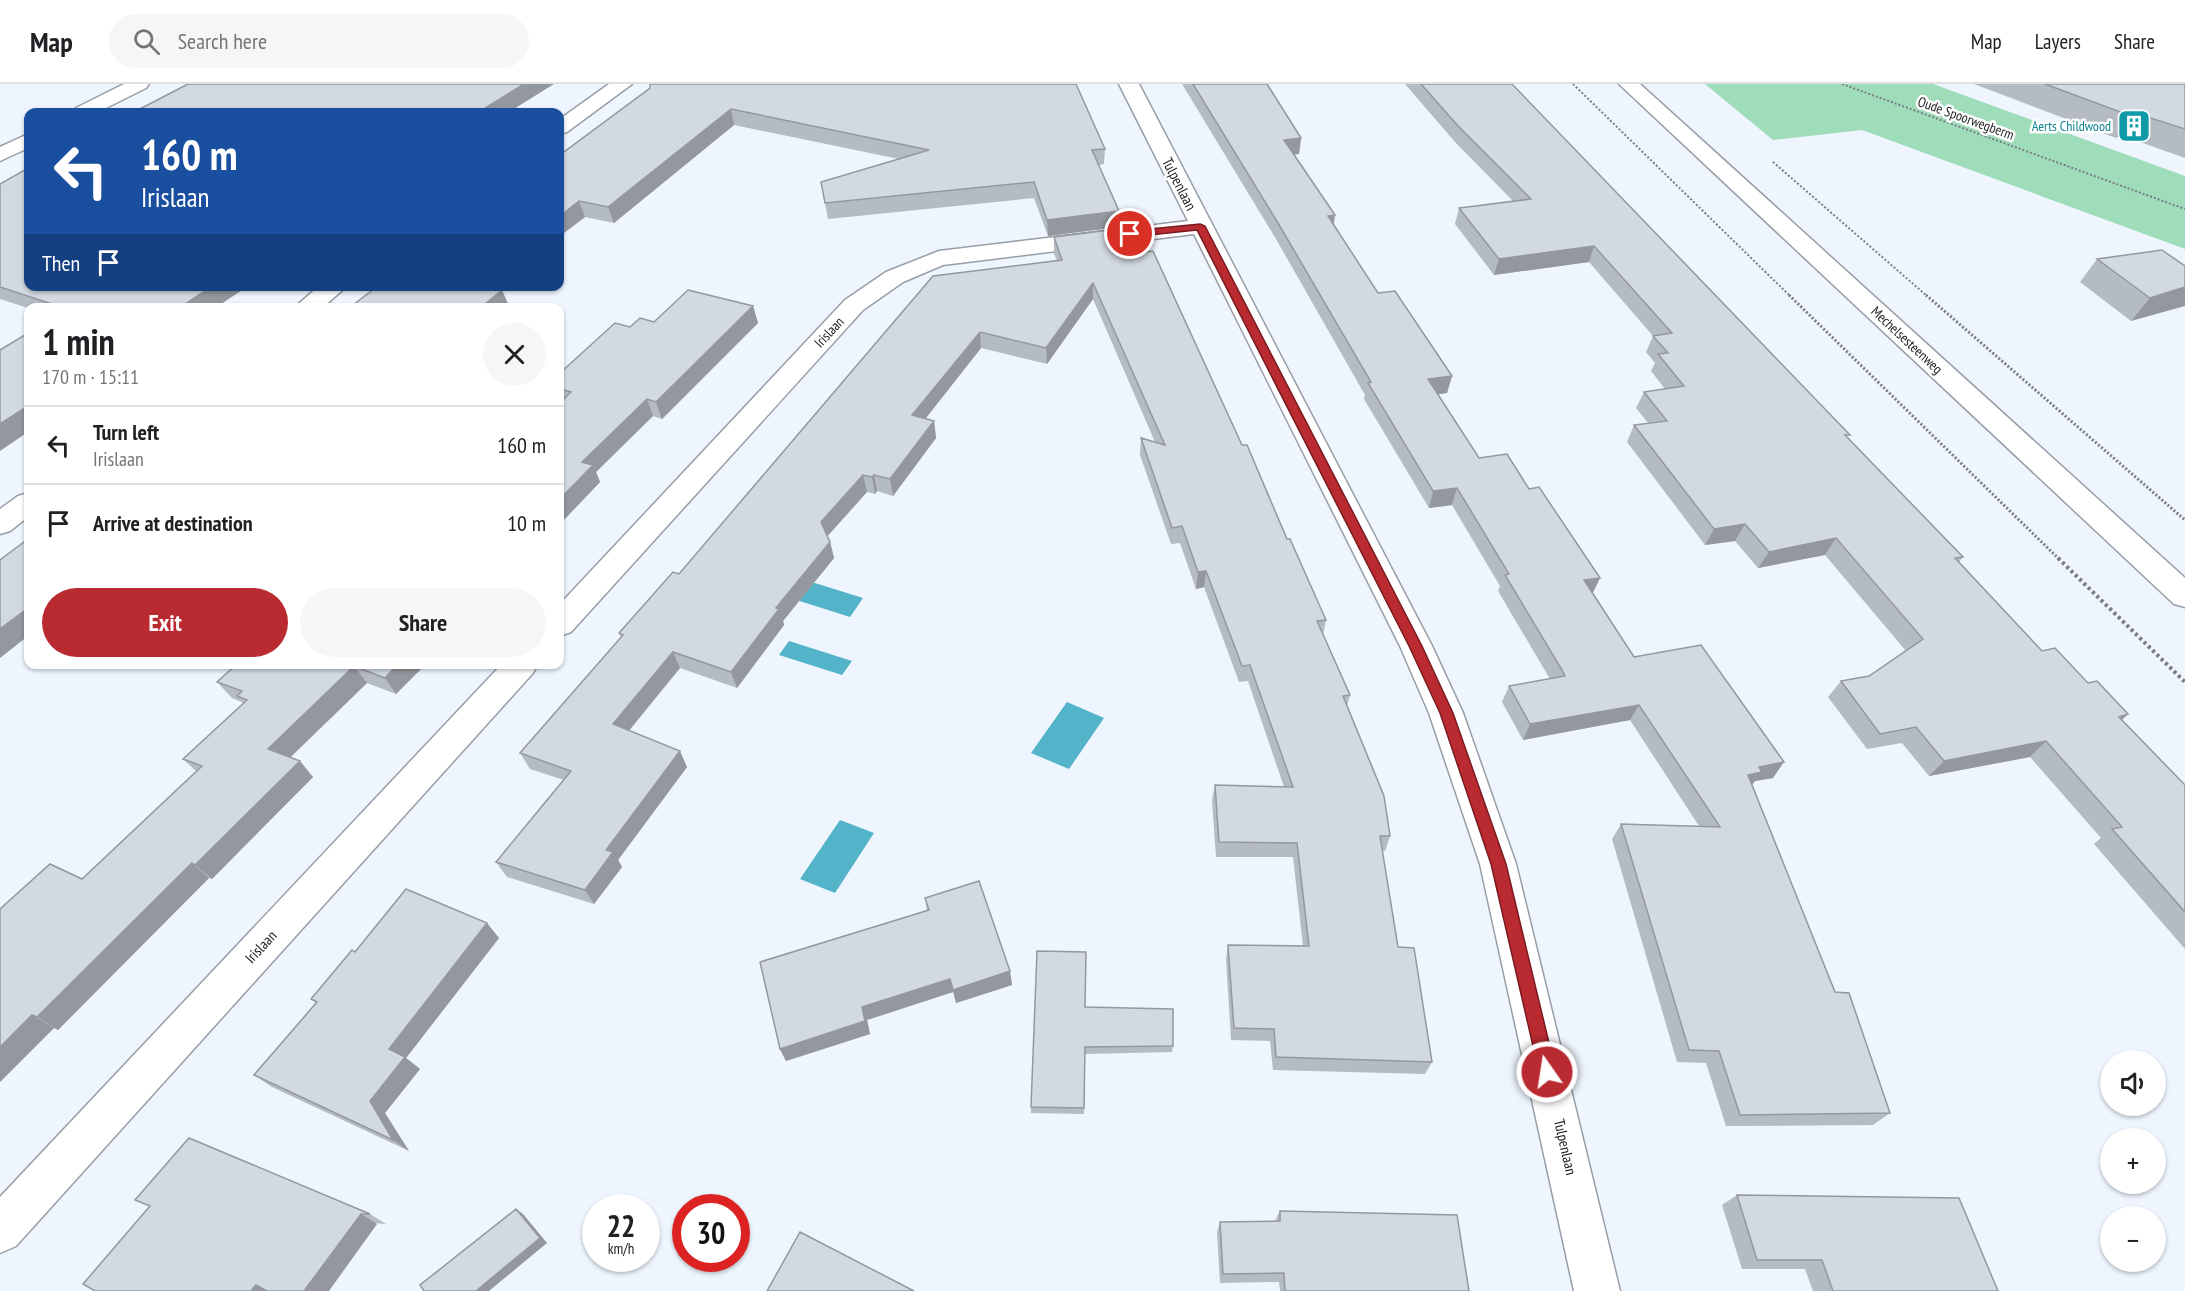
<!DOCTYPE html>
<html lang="en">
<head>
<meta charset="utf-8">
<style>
  :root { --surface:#fff; --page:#f6f6f6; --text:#202124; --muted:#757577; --line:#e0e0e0; --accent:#ba2a31 }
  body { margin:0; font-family:"PT Sans Narrow",sans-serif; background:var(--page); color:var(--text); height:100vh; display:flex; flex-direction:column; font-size:22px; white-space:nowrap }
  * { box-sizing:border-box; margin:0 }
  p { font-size:20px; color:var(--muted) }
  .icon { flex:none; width:33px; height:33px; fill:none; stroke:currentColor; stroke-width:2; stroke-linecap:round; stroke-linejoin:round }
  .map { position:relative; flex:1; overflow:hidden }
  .side { position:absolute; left:24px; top:219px; width:540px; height:366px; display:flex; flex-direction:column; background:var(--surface); border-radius:12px; box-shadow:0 2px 4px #0004 }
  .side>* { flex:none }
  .guide { position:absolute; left:24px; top:24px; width:540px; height:183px; border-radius:12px; box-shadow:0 2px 4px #0004; background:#1a4fa0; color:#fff; overflow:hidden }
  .fabs { position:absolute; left:2100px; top:966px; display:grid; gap:12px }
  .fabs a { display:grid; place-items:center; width:66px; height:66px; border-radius:50%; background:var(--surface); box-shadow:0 2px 4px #0004; font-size:30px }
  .speed { position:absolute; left:582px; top:1110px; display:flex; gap:12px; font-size:30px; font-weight:700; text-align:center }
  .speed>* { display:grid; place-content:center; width:78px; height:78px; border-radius:50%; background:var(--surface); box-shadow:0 2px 4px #0004; line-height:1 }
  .speed small { font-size:15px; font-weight:400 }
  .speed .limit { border:9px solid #d22; background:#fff; color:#111 }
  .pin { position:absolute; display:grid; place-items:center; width:51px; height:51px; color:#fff; margin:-26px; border:3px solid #fff; border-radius:50%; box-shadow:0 2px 6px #0007 }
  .me { position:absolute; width:66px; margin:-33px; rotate:347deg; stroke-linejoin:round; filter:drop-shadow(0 0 4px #0008) }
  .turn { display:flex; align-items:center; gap:21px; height:126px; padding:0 18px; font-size:27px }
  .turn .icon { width:78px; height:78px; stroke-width:2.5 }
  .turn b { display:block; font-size:42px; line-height:51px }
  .then { display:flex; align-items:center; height:57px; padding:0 18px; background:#0003; gap:12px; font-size:22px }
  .round { display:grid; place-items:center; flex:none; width:63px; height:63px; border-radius:32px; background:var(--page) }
  .headline { display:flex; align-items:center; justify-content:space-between; height:102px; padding:0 18px }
  h1 { font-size:36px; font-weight:600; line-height:45px }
  .button { display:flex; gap:12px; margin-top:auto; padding:12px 18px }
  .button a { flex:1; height:69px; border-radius:36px; background:var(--accent); color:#fff; font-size:24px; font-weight:600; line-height:69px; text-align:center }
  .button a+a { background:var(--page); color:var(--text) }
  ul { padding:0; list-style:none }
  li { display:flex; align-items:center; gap:18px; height:78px; padding:0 18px; border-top:2px solid var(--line) }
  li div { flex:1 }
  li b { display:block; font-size:22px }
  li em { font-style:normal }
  header { display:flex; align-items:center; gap:36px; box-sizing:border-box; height:84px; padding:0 30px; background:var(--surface); border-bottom:2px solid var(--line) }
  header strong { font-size:28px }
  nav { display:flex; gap:33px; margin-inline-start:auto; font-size:21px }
  .search { width:420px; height:54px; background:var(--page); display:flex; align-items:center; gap:15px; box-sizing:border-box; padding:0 21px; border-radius:33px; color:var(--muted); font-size:22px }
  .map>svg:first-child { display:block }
  .green { fill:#9edcba }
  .water { fill:#53b3c8 }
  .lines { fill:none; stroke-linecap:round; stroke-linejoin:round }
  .minor-casing { stroke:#979ea6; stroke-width:3 }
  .major-casing { stroke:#979ea6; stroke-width:3 }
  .path-far2 { stroke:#7a7e84; stroke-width:2; stroke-dasharray:2 2; stroke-linecap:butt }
  .path-far1 { stroke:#7a7e84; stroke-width:3; stroke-dasharray:2 2; stroke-linecap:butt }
  .path { stroke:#7a7e84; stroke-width:4; stroke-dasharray:3 3; stroke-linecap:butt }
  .minor { fill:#fff; fill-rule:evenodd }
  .major { fill:#fff; fill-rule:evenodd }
  .wall { fill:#b5bbc2 }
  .shaded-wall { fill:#93989e }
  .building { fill:#d2d9e1; stroke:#93989e; stroke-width:1.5 }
  .route { fill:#ba2a31; stroke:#791b20; stroke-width:1.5 }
  .labels { text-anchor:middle; stroke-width:5; stroke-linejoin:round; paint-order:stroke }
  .far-street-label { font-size:14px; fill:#1b1d20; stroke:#fff }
  .far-culture-label { font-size:14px; fill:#0d838f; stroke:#fff; text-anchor:end }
  .street-label { font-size:15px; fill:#1b1d20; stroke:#fff }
</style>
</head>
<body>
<header>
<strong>Map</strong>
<div class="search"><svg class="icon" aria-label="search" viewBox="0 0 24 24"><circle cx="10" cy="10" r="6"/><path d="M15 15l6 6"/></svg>Search here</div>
<nav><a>Map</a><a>Layers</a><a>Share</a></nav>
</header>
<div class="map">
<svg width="2185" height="1207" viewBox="0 0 2185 1207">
  <rect width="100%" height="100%" fill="#eef5fe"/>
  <path class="green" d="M1705,0h228l252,92v73l-323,-119 -89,10z"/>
  <path class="water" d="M802,495l61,19 -13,19 -63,-20z
    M789,557l63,20 -10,14 -63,-20z
    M1067,618l37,16 -35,51 -38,-16z
    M840,736l34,13 -39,60 -35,-14z"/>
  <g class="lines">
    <g class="minor-casing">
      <path id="minor" d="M124,0h25l-3,4 -48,24h-25l3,-4z
        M609,0h23l-65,48 -7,2v-15z
        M1119,0h20l293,562 31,67 53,151 104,427h-46l-94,-427 -51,-151 -29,-67 -206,-412 -251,31 -40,17 -40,28 -292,322 -11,4v-32l285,-304 41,-28 53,-21 249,-30z
        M28,50v14l-28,13v-14z
        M319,202h28l-25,22h-28z
        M28,409v24l-18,14 -10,3v-25l18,-13z
        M502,580h36l-5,9 -517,573 -16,7v-56z"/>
    </g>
    <g class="major-casing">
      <path id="major" d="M1619,0h21l545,494v29l-11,-3z"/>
    </g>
    <path class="path-far2" d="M1573,0l217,212
      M1842,0l343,125
      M1773,78l154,134"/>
    <path class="path-far1" d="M1789,211l270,264
      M1926,211l259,225"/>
    <path class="path" d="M2058,474l127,124"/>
    <use href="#minor" class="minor"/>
    <use href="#major" class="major"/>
  </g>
  <path class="wall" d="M1182,0h85l34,54 -2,16h-5l40,71 44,68 74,83 -5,17 -9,1 41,64 50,31 71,89 -7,15 41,64 139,121 -18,3 -3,4 83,207 55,121 -17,12 -147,1 -20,-63 -29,-1 -65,-223 9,-15 78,2 -69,-106 -107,20 -21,-38 7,-16 41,-7 -52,-88 2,-5 -48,-81 -23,3 -65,-109 1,-4 -89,-156z
    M1405,0h107l336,354 115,119 -4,5 83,89 46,32 40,31 -6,6 63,65v164l-91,-105 7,-6 -71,-81 -101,19 -27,-33 -35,6 -39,-52 13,-16 28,-5 37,-25 -81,-96 -67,13 -23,-27 -30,4 -78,-103 7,-17 14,-2 -12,-15 8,-16 21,-3 -14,-18 4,-8 -9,-11 7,-16 -64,-74 -95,13 -39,-51 4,-16 54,-7 -58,-59z
    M1974,0h211v74l-65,-23 -4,3z
    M650,4l455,61 -1,15 -5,1 19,62 -70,9 -14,-38 -206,21 -7,-37 78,-23 -165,-34 -120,98 -29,-6 -25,19v-81z
    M0,100l248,102 -33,22h-187l-28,-9z
    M1054,153l82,16 106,192 84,175 -3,15 27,60 -3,11 43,130 -5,15h-3l16,96 34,115 -7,12 -152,-4 -3,-29 -39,-1 -5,-81 2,-14 75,1 -10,-89h-77l-4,-57 3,-15 69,2 -36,-106 -9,1 -35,-95 -8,2 -16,-46 -9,1 -31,-89 1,-17 14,4 -62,-143 -46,65 -66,-16 -56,71 9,2 2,17 -43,58 -16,-5 -2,3 -8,-2 -40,44 3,6 4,16 -51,63 1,4 -47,63 -57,-20 -51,63 58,36 -69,93 4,7 -28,37 -87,-27 -11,-15 68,-82 -34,-11 -10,-16 101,-116 -2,-4 60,-59 378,-313 -3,-7z
    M2097,175l88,7 -54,55 -51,-39z
    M753,222l5,17 -96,96 -9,-3 -57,56 4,10 -40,42v-151l70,-46 24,-5z
    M237,580h189l-30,30 -29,-11 -77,75 23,19 -101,102 -3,-1 -151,152 -4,-2 -54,54v-173l82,-30 115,-107 -14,-13 61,-56 -12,-5 -15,-16z
    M925,814l85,73 2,14 -56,18 -3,-11 -86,28 3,14 -84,27 -6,-12 147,-138z
    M499,854l-93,120 14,11 -35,44 24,38 -137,-64 -18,-12 62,-72 -5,-4z
    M1085,923l88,39 -1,6 -87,2 -1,60 -53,-1v-6z
    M1737,1111l261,96h-185l-8,-22h-63l-20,-64z
    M135,1116l235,14 16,10 -237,-18z
    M1280,1127l189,80h-189l-1,-9 -59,1 -3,-51 3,-10 55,-1z"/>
  <path class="shaded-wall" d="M524,0h30l-45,28h-30z
    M731,25l3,16 -120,98 -6,-16z
    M2135,29l-15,22 -4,3 15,-22z
    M1301,54l-2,16 -17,2 2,-16z
    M579,117l6,16 -25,19v-20z
    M1119,127l-1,16 -70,9 -1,-16z
    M1335,131l-2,16 -5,-15z
    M1594,162l-5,16 -95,13 5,-16z
    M1093,199v16l-46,65 -1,-16z
    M212,202h36l-33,22h-36z
    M2185,203v19l-54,15 19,-23z
    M502,206l7,16 -2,2h-27z
    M753,222l5,17 -96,96 -6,-17z
    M980,248l1,16 -66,84 -3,-17z
    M1452,292l-5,17 -23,3 4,-17z
    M647,315l6,17 -57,56 4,10 -40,42v-25l22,-37z
    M28,322v26l-28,19v-27z
    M934,337l2,17 -43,58 -3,-17z
    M863,391l4,17 -42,47 -4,-17z
    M874,391l3,16 -2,3 -3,-17z
    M1457,404l-5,17 -23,3 4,-17z
    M1745,440l-10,17 -30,4 9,-16z
    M1836,454l-11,17 -67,13 11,-16z
    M830,458l4,16 -51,63 1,4 -47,63 -6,-16 45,-64z
    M1206,487l-2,16 -8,2 2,-17z
    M1600,494l-8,16 -8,-14z
    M28,524v28l-28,22v-29z
    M673,568l7,16 -59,72 -8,-16z
    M398,580h28l-30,30 -11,-16z
    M354,582l13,17 -85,82 -14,-16z
    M1639,621l-9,15 -107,20 7,-16z
    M2128,630l-17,16 8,-13z
    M2046,657l-16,16 -101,19 15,-15z
    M680,667l7,16 -69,93 4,7 -28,37 -9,-14 21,-40z
    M300,677l13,16 -101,102 -17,-14z
    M1784,678l-11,16 -18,3 -5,6 -2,-12 11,-8z
    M192,779l17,15 -151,152 -21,-13z
    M487,839l12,15 -93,120 14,11 -35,44 24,38 -16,-11 -23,-39 19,-52z
    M1010,887l2,14 -56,18 -3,-13z
    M950,895l3,13 -86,28 3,14 -84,27 -6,-12 82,-42z
    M32,931l22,13 -54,54v-35z
    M516,1125l7,5 24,29 -58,48h-13z
    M361,1130l16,10 -48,67h-25z
    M256,1201l13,6h-18z"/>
  <path class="building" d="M188,0h336l-45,28h-345z
    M650,0h426l29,65 -13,1 27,61 -72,9 -13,-38 -209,21 -4,-21 108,-32 -198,-41 -123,98 -29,-6 -19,15v-61l90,-67z
    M1193,0h74l34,54 -17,2 51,75 -7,1 50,77 17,-2 57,85 -24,3 51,79 28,-4 22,35 10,-2 61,91 -16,2 50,77 67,-12 83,117 -25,5 3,5 -14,3 87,217 14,1 41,120 -150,2 -21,-64 -30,-1 -68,-226 99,3 -81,-122 -109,19 -21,-38 56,-10 -3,-6 -57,-95 4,-1 -52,-86 -24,3 -65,-108 3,-1 -93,-159z
    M1421,0h91l338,351h-5l118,122 -8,1 87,93 13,-3 33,35 9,-2 31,33 -9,3 66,68v127l-73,-83 10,-2 -76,-86 -102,20 -28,-34 -36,7 -39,-53 28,-5 54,-37 -87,-101 -67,14 -24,-28 -31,5 -80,-104 33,-4 -23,-29 40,-6 -26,-32 10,-1 -15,-17 19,-3 -78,-87 -95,13 -40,-51 72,-9 -72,-72z
    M2045,0h140v45l-50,-16 -4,3z
    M28,84v118h184l-33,22h-115l-64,-21v-103z
    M1126,144l10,25 17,-2 89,194h5l40,94h3l36,81 -9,1 33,74 -7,1 41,100 6,40h-10l18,111 16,1 18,114 -156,-5 -2,-28 -40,-1 -6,-83 81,1 -12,-103 -78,-1 -4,-57 78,2 -43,-122 -8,1 -36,-95 -8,1 -16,-46 -10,2 -31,-90 24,7 -72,-162 -47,65 -66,-16 -68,83 22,6 -44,58 -16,-4 -2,2 -9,-2 -42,47 9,20 -54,66 3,1 -48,63 -58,-20 -60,72 67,27 -74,99 7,2 -28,38 -89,-28 75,-91 -51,-18 103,-118 -4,-2 54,-61 6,2 254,-298 129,-16 -8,-23z
    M2162,166l23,16v21l-35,11 -53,-39z
    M378,202h111l13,4 -22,18h-131z
    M688,206l65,16 -97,96 -9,-3 -65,63 11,3 -33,34v-96l11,-11 -11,-3v-16l55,-50 15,4 10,-9 14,4z
    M28,249v73l-28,18v-74z
    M28,455v69l-28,21v-69z
    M237,580h161l-13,14 -31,-12 -86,83 32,12 -105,104 -3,-2 -155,154 -5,-2 -32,32v-138l50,-45 32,15 120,-113 -19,-7 64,-59 -10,-4 5,-5 -25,-9z
    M979,797l31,90 -57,19 -3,-11 -88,28 3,14 -85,28 -20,-87 169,-52 -4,-12z
    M406,805l81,34 -98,126 16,8 -35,44 23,39 -139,-65 63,-73 -6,-3 41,-49 3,2z
    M1037,867l49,1 -1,55 88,2v37l-88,1 -1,61 -53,-1z
    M189,1054l181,76h-9l-57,77h-37l-11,-6 -5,6h-156l-12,-7 67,-78 -15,-6z
    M1737,1111l222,3 39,93h-165l-11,-31h-65z
    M516,1125l24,29 -64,53h-52l-4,-6z
    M1280,1127l177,4 12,76h-184l-1,-18 -61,1 -3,-52 60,-1z
    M800,1148l114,59h-147z"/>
  <path class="route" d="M1200,140l5,2 217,420 31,67 53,151 50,208 -3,6 -6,2 -6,-2 -2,-6 -48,-208 -51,-151 -31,-67 -212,-416 -67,7 -4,-3 4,-3z"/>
  <defs>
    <g id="building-square" transform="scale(1.725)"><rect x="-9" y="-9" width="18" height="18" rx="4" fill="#0f9aa8" stroke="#fff"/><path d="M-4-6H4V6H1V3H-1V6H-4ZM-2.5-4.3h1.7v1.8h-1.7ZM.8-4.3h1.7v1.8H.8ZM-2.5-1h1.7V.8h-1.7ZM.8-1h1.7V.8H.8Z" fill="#fff"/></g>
  </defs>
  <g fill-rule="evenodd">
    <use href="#building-square" x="2134" y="42"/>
  </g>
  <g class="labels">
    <g class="far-street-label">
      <text transform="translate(1966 34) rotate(20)" y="5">Oude Spoorwegberm</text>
      <text transform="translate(829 248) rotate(-47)" y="5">Irislaan</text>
      <text transform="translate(1907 256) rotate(43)" y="5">Mechelsesteenweg</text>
    </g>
    <g class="far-culture-label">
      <text x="2111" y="47">Aerts Childwood</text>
    </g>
    <g class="street-label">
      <text transform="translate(1179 100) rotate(63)" y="5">Tulpenlaan</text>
      <text transform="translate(261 863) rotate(-47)" y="5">Irislaan</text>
      <text transform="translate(1565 1063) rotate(77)" y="5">Tulpenlaan</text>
    </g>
  </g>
</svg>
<div class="fabs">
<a><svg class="icon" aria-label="sound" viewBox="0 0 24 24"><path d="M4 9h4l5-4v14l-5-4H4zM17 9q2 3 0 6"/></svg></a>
<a>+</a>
<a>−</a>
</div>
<div class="speed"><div>22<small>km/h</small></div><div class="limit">30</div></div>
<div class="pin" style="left:1130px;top:150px;background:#d93025"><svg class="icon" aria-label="arrive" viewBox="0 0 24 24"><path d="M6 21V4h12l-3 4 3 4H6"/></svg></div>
<svg class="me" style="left:1547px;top:988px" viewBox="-20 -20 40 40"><circle r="17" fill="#ba2a31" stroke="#fff" stroke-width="3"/><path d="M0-11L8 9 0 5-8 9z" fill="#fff"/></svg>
<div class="guide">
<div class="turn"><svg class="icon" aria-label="left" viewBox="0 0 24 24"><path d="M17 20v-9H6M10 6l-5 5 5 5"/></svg><div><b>160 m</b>Irislaan</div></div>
<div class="then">Then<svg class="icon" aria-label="arrive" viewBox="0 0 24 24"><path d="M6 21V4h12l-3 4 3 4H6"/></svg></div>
</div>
<section class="side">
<div class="headline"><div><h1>1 min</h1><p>170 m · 15:11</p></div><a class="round"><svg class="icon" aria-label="close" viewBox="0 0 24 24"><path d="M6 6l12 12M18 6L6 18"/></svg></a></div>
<ul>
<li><svg class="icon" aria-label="left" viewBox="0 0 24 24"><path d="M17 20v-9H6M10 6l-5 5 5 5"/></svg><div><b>Turn left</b><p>Irislaan</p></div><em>160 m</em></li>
<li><svg class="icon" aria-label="arrive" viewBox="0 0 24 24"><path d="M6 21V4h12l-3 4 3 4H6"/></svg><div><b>Arrive at destination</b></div><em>10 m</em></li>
</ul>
<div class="button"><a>Exit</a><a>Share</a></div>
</section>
</div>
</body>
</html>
